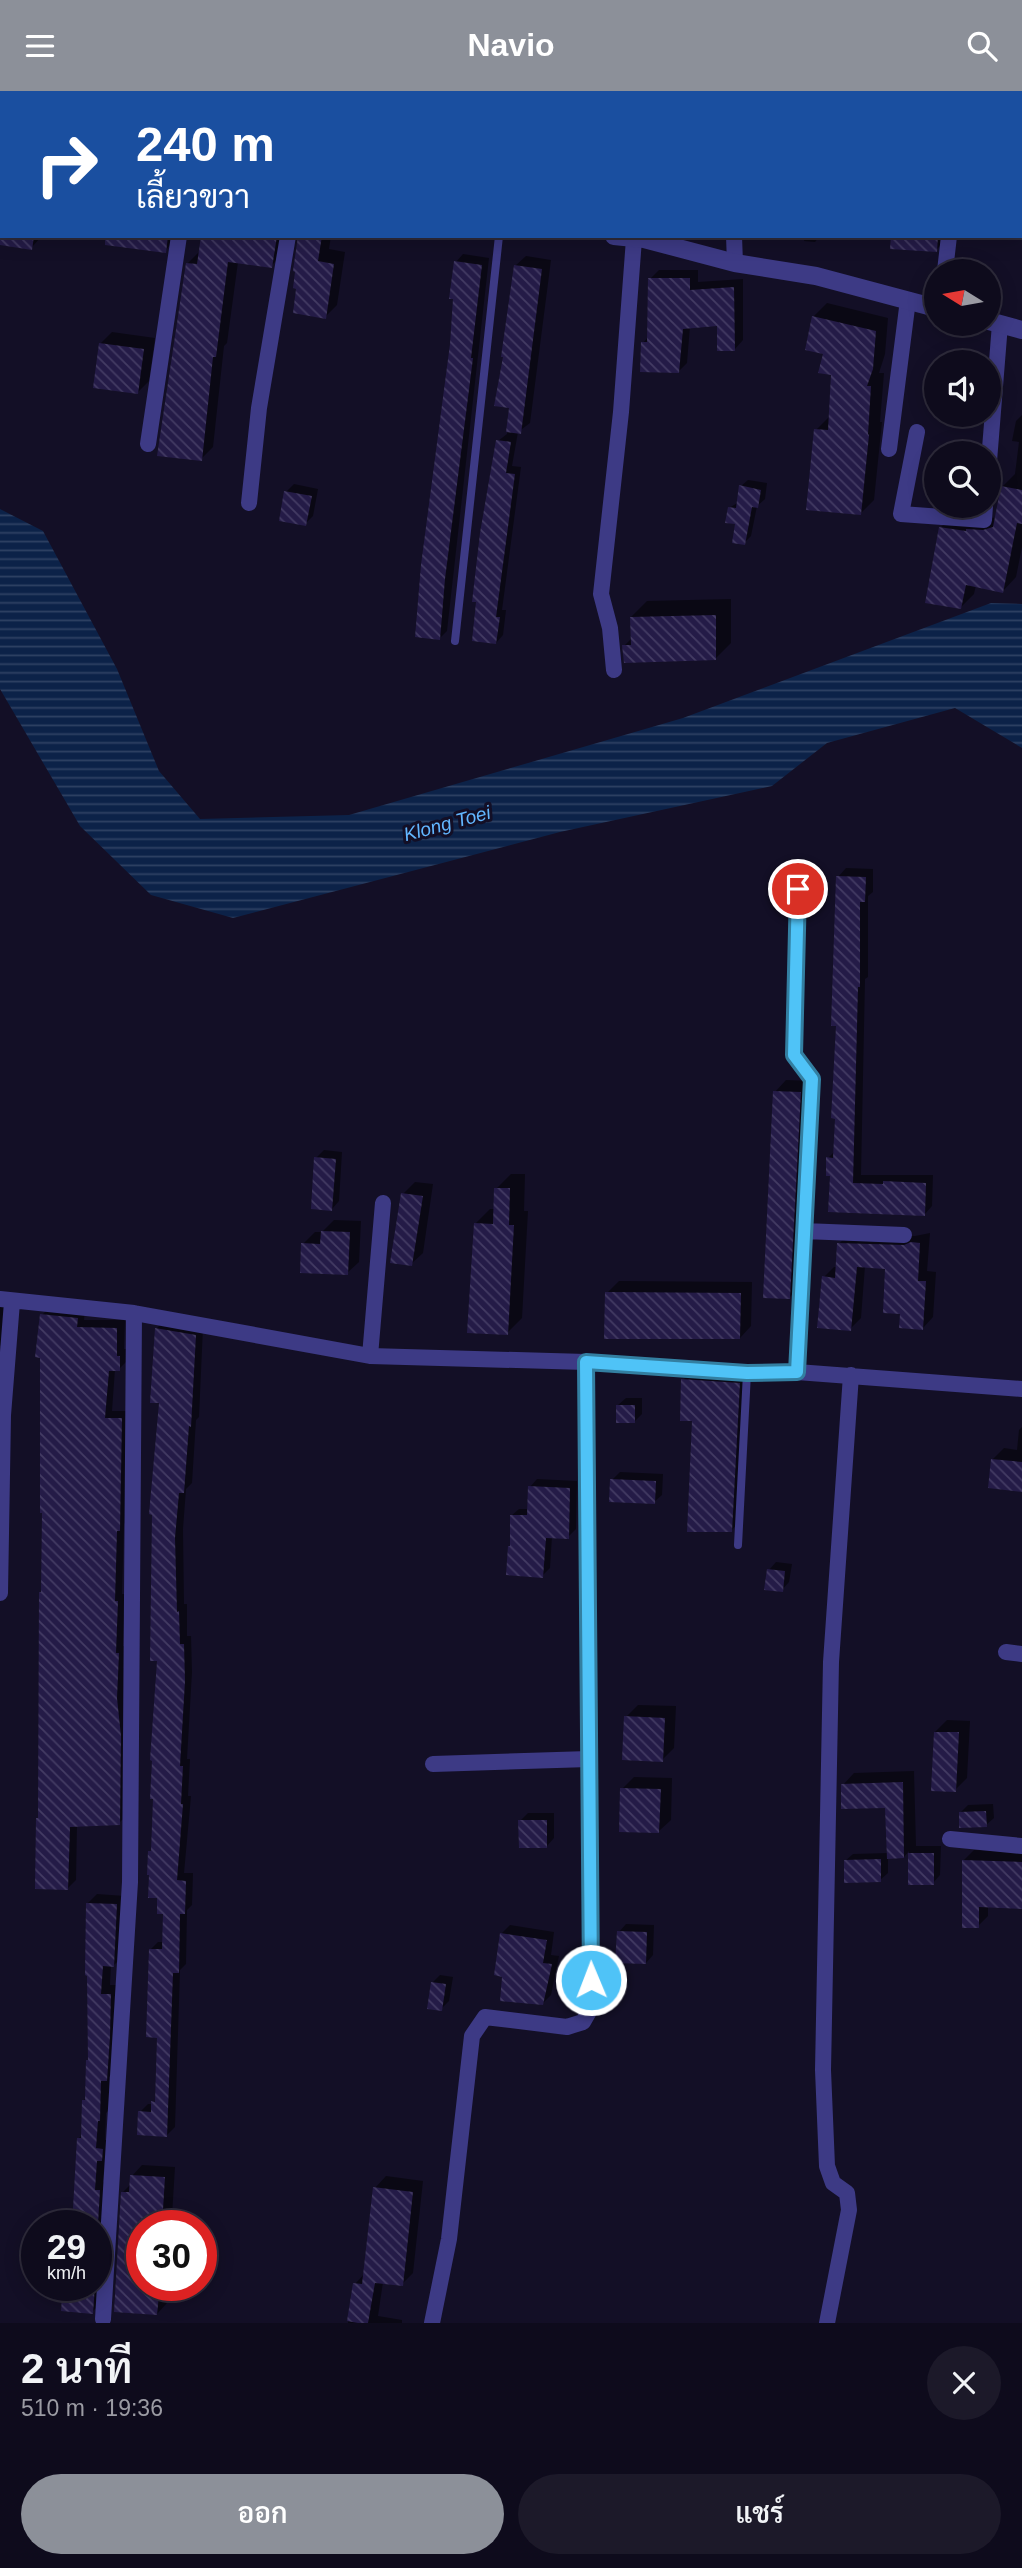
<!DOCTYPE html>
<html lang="th">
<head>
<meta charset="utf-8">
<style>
  :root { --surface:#0e0b1c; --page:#1c1929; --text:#f1f3f6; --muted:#9b9ba3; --line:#2e2b3b; --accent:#8c9099 }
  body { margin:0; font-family:Arial,Sarabun,sans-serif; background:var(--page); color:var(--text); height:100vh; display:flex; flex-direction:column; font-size:26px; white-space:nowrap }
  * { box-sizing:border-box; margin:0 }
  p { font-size:23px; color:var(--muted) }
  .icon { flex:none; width:38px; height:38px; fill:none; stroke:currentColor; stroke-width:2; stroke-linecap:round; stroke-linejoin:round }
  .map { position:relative; height:2232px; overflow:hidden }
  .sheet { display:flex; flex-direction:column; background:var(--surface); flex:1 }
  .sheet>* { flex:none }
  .hud { position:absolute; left:0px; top:0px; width:1022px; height:147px; box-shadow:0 4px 18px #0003,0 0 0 2px var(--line); background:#1a4fa0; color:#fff; overflow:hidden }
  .needle { width:46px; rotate:281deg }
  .tools { position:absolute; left:924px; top:168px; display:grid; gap:14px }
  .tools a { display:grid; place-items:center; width:77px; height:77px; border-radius:50%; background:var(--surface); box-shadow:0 4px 18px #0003,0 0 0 2px var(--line); font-size:35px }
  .speed { position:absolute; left:21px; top:2119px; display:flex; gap:14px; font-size:35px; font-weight:700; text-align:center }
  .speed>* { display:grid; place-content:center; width:91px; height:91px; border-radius:50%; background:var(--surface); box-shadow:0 4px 18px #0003,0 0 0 2px var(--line); line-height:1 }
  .speed small { font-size:18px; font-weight:400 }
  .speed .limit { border:10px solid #d22; background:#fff; color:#111 }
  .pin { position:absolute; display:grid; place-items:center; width:60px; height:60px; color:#fff; margin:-30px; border:4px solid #fff; border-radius:50%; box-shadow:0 2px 7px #0007 }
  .me { position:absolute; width:77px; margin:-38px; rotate:359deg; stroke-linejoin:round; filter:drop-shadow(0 0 5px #0008) }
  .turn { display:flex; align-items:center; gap:24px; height:147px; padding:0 21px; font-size:32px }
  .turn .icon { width:91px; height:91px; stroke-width:2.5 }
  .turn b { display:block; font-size:49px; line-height:60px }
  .round { display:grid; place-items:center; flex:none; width:74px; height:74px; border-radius:37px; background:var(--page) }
  .headline { display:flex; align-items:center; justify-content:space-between; height:119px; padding:0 21px }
  h1 { font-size:42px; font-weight:600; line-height:52px }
  .primary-button { display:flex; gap:14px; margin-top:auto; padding:14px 21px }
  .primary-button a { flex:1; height:80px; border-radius:42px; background:var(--accent); color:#fff; font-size:28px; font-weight:600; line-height:80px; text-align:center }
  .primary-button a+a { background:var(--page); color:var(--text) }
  header { display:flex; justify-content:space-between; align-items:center; height:91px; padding:0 21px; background:var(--accent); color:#fff; font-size:32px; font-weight:600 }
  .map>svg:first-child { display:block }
  .water { fill:url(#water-rules) }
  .shadow { fill:#0007 }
  .building { fill:url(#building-back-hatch) }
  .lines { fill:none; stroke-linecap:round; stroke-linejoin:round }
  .service { stroke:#3d3a85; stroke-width:8 }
  .minor { stroke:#3d3a85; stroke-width:16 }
  .tertiary { stroke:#3d3a85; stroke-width:18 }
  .route-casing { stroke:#337fa1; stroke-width:18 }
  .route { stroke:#4fc3f7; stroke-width:12 }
  .labels { text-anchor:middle; stroke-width:6; stroke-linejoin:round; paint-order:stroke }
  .water-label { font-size:19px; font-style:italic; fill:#62b6ff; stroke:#130f26 }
</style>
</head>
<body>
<header><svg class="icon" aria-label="menu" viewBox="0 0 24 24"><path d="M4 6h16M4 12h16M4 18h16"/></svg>Navio<svg class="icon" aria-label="search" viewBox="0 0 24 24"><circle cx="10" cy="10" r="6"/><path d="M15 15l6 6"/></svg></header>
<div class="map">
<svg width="1022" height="2232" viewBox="0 0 1022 2232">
  <defs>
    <pattern id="water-rules" width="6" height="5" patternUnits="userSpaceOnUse" patternTransform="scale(1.75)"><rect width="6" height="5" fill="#0c2248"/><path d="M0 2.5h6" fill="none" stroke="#2f4163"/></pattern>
    <pattern id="building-back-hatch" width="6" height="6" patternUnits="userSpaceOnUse" patternTransform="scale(1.75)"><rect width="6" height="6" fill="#241b47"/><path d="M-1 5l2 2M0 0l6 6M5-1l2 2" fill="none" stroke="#433b63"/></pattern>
  </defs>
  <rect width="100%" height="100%" fill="#130f26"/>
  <path class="water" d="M0,418l43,22 74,138 42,102 41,48 149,-4 334,-97 308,-115 31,1v144l-67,-40 -128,35 -55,43 -212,46 -327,86 -82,-23 -71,-69 -80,-137z"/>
  <path class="shadow" d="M68,0h42l-2,2z
    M150,0h54l-54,2z
    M267,0h84l-84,2z
    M368,0h79l-79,2z
    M485,0h29l-30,2z
    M588,0h62l-62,2z
    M668,0h70l-70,2z
    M767,0h29l-30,2z
    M893,0h65l-65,2z
    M977,0h45v13l-2,2v-13z
    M9,145h33l-11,12z
    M125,145h53l-13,15z
    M203,145h84l-4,18 -12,12 -33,-4 -11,81 -3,3 -11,101 -12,12 -14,-195 12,-12z
    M300,145h31l-2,13 16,3 -8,53 -12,12z
    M805,145h52l-3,4 -34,-4 -5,6 -11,-1z
    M893,145h52v5l-9,9z
    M463,163l26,4 -42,373 -8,8 17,-377z
    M526,165l25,4 -21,163 -12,9 -6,34 9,1 -19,143h4l-3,25 -7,8 2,-202 9,-7 4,-27 4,-141z
    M659,179h39v12l45,-3v61l-8,9 -16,-25 -29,2 -3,37 -9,9 -35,-29 5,-6 2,-58z
    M827,212l61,15 -3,36 -6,19h5l-4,49h2l-8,78 -14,14 -44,-84 14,-14 3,-42 -8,-22 -18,-3 7,-33z
    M112,241l43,6 -6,43 -11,11 -38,-48z
    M1022,324v132l-6,30 -13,14 -27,-6 -2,9 -13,13 -21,-79 14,-13 43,3 5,-31 13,-13 4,-32 -7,-1 4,-20z
    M748,389l19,3 -2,16 -8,7 -6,30 -7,7 -15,-35 10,-6 2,-16z
    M294,393l24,5 -5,27 -8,8 -19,-32z
    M731,508v44l-16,16 -91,-13 8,-8 -1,-21 16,-16z
    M846,777l27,1v23l-5,4v81l-3,2 -4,196h72l-1,31 -8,9 -93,-40 -3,-17 7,-7 3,-274z
    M786,989l26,1 -11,204 -11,12 -15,-205z
    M324,1059l18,2 -3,49 -7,8 -16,-51z
    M511,1083h14l-1,37h4l-6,107 -15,15 -32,-109 15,-15h5l1,-20z
    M415,1091l18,2 -10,69 -12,11 -8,-70z
    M334,1129l27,1 -2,41 -12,11 -44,-29 12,-12h7z
    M849,1142l66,3 15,-3 -3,38 9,1 -3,45 -10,11 -21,-16 -15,-45 -22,-1 -4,52 -11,11 -26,-52 10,-10h3l2,-23z
    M619,1190l133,1 -1,44 -11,12 -133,-45z
    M0,1204h5l3,42 -8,9z
    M50,1216l35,4 -1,9h41l-1,29h3v12l-8,8h-4l-3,42h17l-2,110 -3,3 -2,70h3l-2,52h3l1,169 -8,8 -42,2 -1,55 -8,8 -25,-298 -1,-275z
    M165,1229l38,7 -4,90 -3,3 -4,63 -6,6 -3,40 1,75h3v32h4l1,36 -5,87h3l-2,37h3l-7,77h9l-1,32 -5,5 -1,54 -6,6 -5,157 -8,8 -27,-23 8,-8h5l4,-6 1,-62 -8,-86 8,-8h6l1,-30 -12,-63 6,-190 2,-257 -9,-1 5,-73z
    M692,1280l56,3 -8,147 -9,10 -38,-111 -10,-40z
    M626,1307h16v16l-8,8 -16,-17z
    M1022,1336v63l-30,-30 12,-12 13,2 2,-20z
    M620,1381l43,2 -1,21 -8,7 -42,-22z
    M537,1388l40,2 -1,48 -8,8 -16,-1 -2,32 -8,8 -31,-60 8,-7h10l1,-22z
    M776,1471l16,2 -3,18 -7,8 -13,-20z
    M638,1614l38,1 -2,42 -12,12 -36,-43z
    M947,1629l23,1 -3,57 -12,12 -20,-58z
    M914,1680l2,75h25l-1,29 -7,8h-24v-32l-5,6h-16v16l-8,7 -35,-19 8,-7 35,-1 -1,-47 -44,-21 11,-12z
    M634,1686l38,1 -1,42 -12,11 -37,-42z
    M993,1713l1,14 -8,7 -26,-12 8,-8z
    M528,1722h26v25l-7,8 -27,-25z
    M974,1759l48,2v55l-34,-1v10l-10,10 -14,-66z
    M97,1803l28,2 -2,60 -9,9h-3l-1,20h9l-3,85 -7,7v33l-3,3 -1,27h6v10l-6,6 -2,26h6l-8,121 -9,9 -27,-27h31v-59h-23l5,-87 5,-5 1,-34 3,-3 2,-38 -1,-156z
    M626,1833l28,1 -1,30 -7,8 -27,-31z
    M510,1834l44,7 -3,23 8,1 -8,39 -8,8 -41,-70z
    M440,1884l13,2 -4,24 -8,8 -9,-26z
    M142,2074l33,2 -3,49h3l-1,10h-32v59h27l-2,18 -10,11 -41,-3 7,-119 8,-8 1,-8z
    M386,2085l37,5 -10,92 -11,11 -19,-2 -5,34 24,4v3h-54l7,-39 10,-11 10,-85z"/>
  <path class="building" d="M0,145h34l-2,14 -32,-5z
    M105,145h63l-2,17 -61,-8z
    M201,145h76l-5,32 -44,-6 -12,95h-3l-11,104 -45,-5 29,-193 11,1z
    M298,145h24l-4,25 16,3 -8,55 -33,-6 3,-24 -3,-1 2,-16 -2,-1z
    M891,145h47l-1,16 -47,-3z
    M454,170l28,4 -11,93h2l-28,221 -5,61 -25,-3 6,-72 29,-221 3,-45h-4z
    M514,174l28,4 -21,165 -15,-2 3,-24 -15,-2 9,-49h-2z
    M648,187h42v12l44,-3 1,64h-18v-25l-34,3 -4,44 -39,-1 1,-30h6z
    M812,225l64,15 -3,38 -6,17h4l-3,48 1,1 -8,80 -55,-5 8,-81 14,1 3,-55 -13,-2 5,-19 -18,-4z
    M99,252l45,6 -6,45 -45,-6z
    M496,349l15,2 -5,31 9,1 -19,143h4l-4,27 -24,-3 4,-39h-4l8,-69z
    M739,394l22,5 -3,18 -6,-1 -7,38 -13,-2 3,-19 -10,-1 3,-16 8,1z
    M1001,395l21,4v34l-5,-1 -14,70 -37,-8 -5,24 -36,-6 14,-76 27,4v-2l17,1 10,-3z
    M284,400l28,5 -6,30 -27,-5z
    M716,524v45l-92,3 -2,-18h9l-1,-28z
    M836,785l30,1 -1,25h-5v85h-2l-5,196 30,1v-3l43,2 -1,33 -97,-4 2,-36h-4v-19l7,1 2,-39 -4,-1 5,-92h-5z
    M773,1000l28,1 -11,207 -27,-1z
    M314,1066l22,2 -4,52 -21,-2z
    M494,1097h16l-1,37h5l-6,110 -41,-2 7,-110 19,1z
    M401,1102l22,3 -11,70 -22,-3z
    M321,1140l29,1 -2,43 -48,-2 1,-30 19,1z
    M911,1151l9,1 -2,38h8l-3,49 -24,-2 1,-14 -17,-1 2,-44 -28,-2 -6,64 -34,-3 5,-52 13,2 2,-35 67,2z
    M605,1201l136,1 -1,46h-136z
    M40,1223l38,4 -1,9 40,1v28h3v15h-11l-4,47h17l-2,113h-3l-2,70h3l-2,52h3l-2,45 4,38 -1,89 -50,2 -2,63 -33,-1 1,-71h2l1,-226h2l1,-79h-2v-155l-5,-1z
    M155,1237l41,7 -5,92 -2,-1 -5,67h-5l-4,45 2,74 2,-1 1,33h4l1,37 -5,85h3l-2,38h2l-6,76 9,1 -1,33h-5l-1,59h-6l-6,164 -30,-2 1,-24 13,1v-11l4,1 2,-64 -11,-1 3,-88h13l1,-35h-6v-16h-9l1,-23h-2l1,-24h3l2,-52h-3l2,-38 -2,-1 7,-99h-7l2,-146 -3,-1 10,-111h-9z
    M681,1288l59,4 -8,149h-45l5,-111h-12z
    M616,1314h19v18h-19z
    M991,1368l31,3v30l-34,-4z
    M610,1388l46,2 -1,23 -46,-2z
    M528,1395l42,2 -1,51 -23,-1 -3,40 -37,-3 2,-29h2v-31h17z
    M767,1478l18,2 -2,21 -19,-2z
    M624,1625l41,2 -2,44 -41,-2z
    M934,1641h25l-3,60 -25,-1z
    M903,1691l1,76 -17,1 -2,-51 -44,1v-25z
    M620,1697l41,1 -2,44 -40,-1z
    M986,1720l1,16 -28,1v-16z
    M518,1729h29v28h-28z
    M908,1762h26v32h-26z
    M881,1768v23l-37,1v-23z
    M962,1769l60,2v47l-43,-2v21h-17z
    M86,1812l31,1 -3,63 -11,-1 -2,28h10l-1,42 -3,45h-6l-1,40h-2l-2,27 7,1 -1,12h-5l-2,29h5l-4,68v-32h-24l5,-88h4l1,-38h3l1,-40h2l-1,-84 -2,-1z
    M617,1840l30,1 -1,32 -31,-1z
    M500,1842l47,7 -4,23 9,1 -9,41 -43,-4 2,-24 -8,-2z
    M431,1891l15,2 -4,27 -15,-2z
    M130,2084l35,2 -3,49h-20v59h18l-3,30 -43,-3 7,-120h8z
    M373,2096l40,5 -10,94 -28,-3 -7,40h-10l-11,-2 6,-38 9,1z
    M63,2194h32l-2,29 -32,-3z"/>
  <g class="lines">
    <path class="service" d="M455,550l44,-405
      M738,1454l9,-172"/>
    <path class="minor" d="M123,2v-2
      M353,2v-2
      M451,2v-2
      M655,2v-2
      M754,2v-2
      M965,2v-2
      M734,145l1,27
      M945,180l4,-35
      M917,341l-16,82 83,6 1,-14
      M148,353l31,-208
      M889,358l19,-149
      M989,370l11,-137
      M249,412l10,-95 29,-172
      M614,579l-4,-42 -9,-34 20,-182 13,-173
      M804,1140l100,4
      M0,1208l134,14 236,43 216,6 161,11 50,-1 225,17
      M370,1265l13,-153
      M797,1281l15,-293 -18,-24 4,-166
      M0,1502l3,-178 9,-113
      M1006,1561l16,2
      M433,1673l156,-5
      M950,1748l72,7
      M103,2228l27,-437 4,-569
      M432,2232l17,-84 23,-203 13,-19 82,10 16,-5 8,-14 -5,-646
      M827,2232l22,-113 -2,-17 -14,-10 -6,-17 -4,-96 8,-408 20,-287"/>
    <path class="tertiary" d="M0,33h2
      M614,145l30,3 91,24 81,13 120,32
      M989,230l33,9"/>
  </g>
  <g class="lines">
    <g class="route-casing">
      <path id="route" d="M591,1889l-5,-618 161,11 50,-1 15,-293 -18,-24 4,-166"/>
    </g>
    <use href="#route" class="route"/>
  </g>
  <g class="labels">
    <g class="water-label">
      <text transform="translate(447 732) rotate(-15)" y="7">Klong Toei</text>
    </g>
  </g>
</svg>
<div class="tools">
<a><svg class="needle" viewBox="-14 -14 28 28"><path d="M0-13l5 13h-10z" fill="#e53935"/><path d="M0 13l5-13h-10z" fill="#9b9ba3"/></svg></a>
<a><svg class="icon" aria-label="sound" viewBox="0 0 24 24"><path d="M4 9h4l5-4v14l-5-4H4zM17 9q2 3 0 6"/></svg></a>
<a><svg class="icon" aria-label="search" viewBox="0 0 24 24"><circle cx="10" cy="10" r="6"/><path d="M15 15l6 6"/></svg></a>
</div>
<div class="speed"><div>29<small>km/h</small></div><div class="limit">30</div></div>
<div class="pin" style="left:798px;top:798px;background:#d93025"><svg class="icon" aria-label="arrive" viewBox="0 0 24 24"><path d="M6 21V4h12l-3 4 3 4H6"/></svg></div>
<svg class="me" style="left:591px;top:1889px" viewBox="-20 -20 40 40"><circle r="17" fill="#4fc3f7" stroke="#fff" stroke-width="3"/><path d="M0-11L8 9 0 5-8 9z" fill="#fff"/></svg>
<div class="hud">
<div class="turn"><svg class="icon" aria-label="right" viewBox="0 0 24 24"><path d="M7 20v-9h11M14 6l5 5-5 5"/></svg><div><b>240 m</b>เลี้ยวขวา</div></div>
</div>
</div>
<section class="sheet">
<div class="headline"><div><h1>2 นาที</h1><p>510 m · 19:36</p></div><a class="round"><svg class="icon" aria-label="close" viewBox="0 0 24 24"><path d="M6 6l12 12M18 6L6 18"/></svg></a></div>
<div class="primary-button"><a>ออก</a><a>แชร์</a></div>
</section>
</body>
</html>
